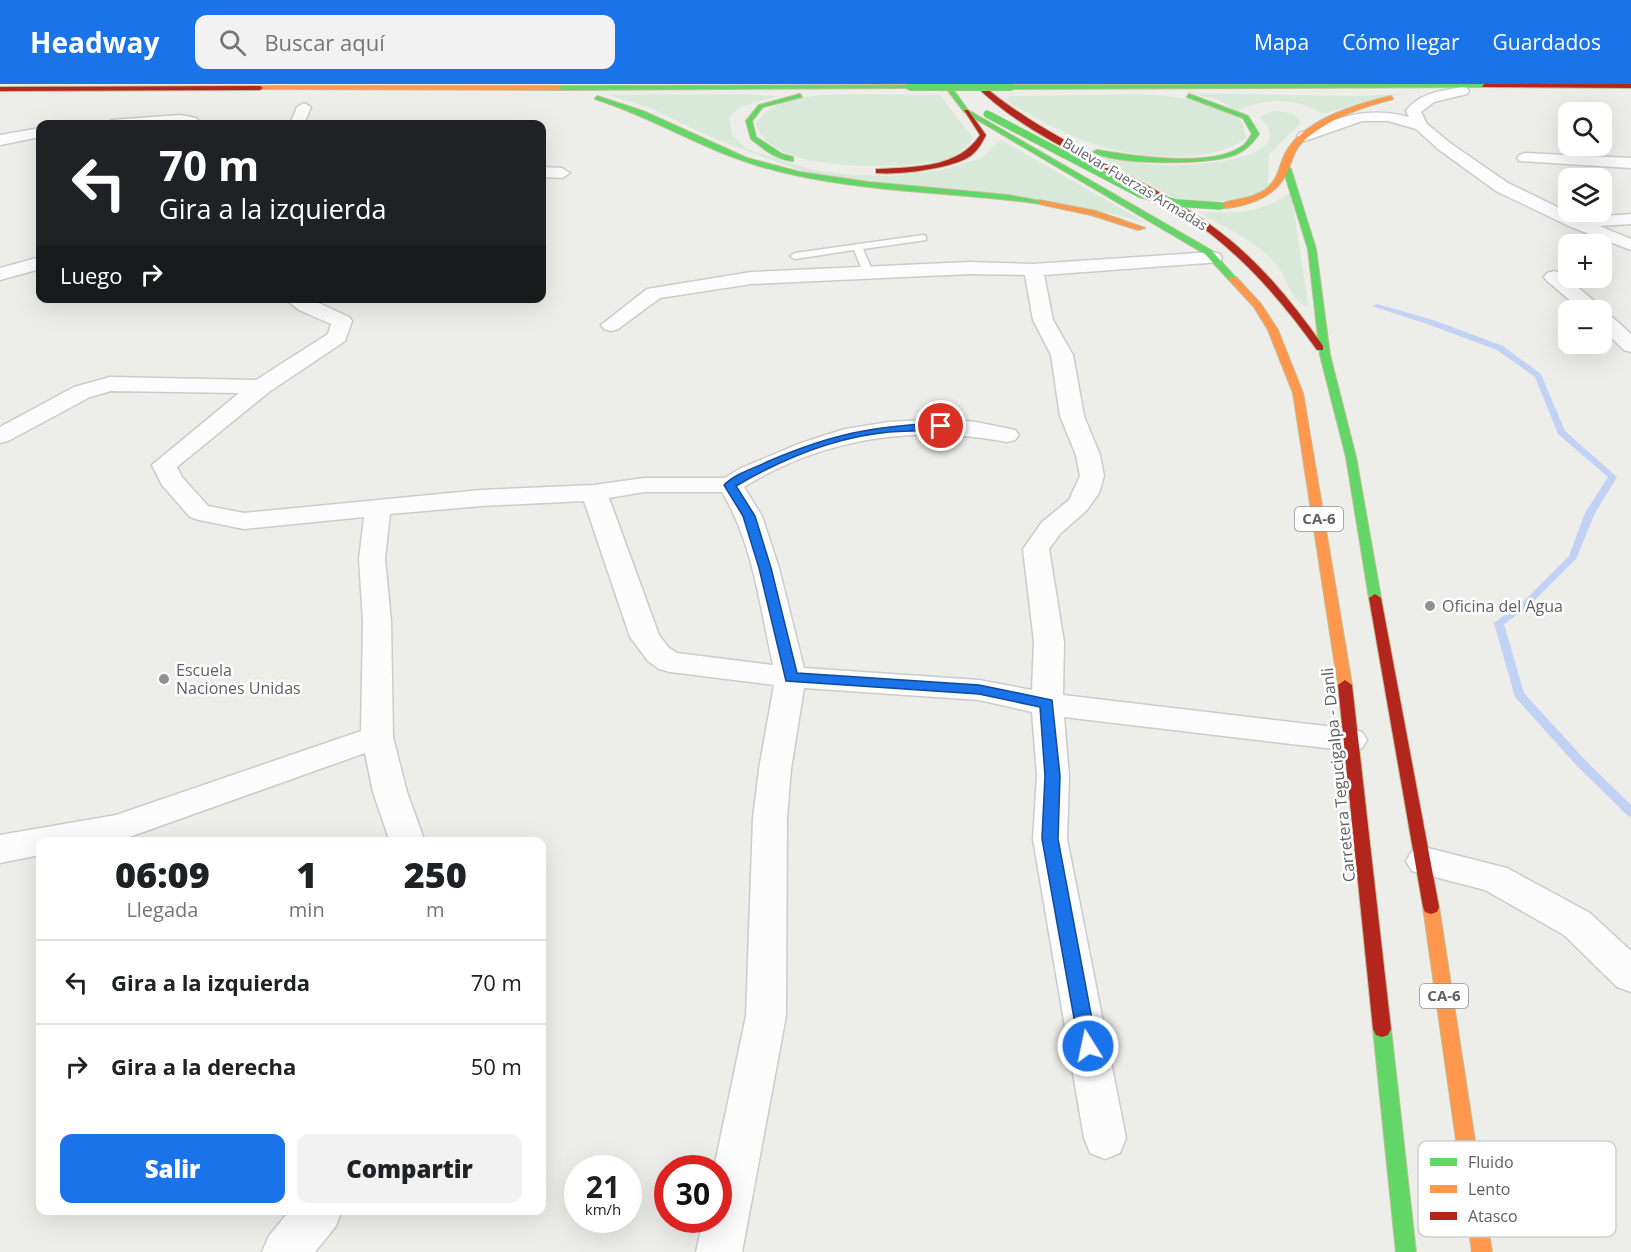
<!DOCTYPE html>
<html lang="es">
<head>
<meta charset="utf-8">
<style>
  :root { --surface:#fff; --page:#f2f2f2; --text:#202124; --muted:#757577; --line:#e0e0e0; --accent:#1a73e8 }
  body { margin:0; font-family:"Open Sans",sans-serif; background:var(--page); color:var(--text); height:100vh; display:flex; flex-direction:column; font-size:22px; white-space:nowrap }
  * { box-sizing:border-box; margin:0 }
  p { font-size:20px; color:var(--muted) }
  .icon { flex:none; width:33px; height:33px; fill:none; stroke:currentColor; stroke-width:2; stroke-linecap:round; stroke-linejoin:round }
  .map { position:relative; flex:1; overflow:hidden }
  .sheet { position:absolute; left:36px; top:753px; width:510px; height:378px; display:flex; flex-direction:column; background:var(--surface); border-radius:12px; box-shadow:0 6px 24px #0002 }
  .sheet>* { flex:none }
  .top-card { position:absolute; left:36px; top:36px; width:510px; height:183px; border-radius:12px; box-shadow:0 6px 24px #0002; background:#202124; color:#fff; overflow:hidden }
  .buttons { position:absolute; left:1558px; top:18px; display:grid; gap:12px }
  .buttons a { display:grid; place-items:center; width:54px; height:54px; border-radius:12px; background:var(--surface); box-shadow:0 6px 24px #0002; font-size:30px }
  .speed { position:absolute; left:564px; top:1071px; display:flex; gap:12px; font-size:30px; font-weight:700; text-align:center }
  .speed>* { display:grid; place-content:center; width:78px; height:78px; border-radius:50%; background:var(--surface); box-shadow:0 6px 24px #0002; line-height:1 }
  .speed small { font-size:15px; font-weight:400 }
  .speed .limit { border:9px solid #d22; background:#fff; color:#111 }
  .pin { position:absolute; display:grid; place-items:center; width:51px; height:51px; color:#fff; margin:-26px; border:3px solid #fff; border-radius:50%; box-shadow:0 2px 6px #0007 }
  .me { position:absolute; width:66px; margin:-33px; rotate:350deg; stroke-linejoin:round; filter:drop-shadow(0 0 4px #0008) }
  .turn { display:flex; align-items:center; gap:21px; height:126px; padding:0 24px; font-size:27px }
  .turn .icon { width:78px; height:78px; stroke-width:2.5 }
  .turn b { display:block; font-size:42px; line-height:51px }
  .then { display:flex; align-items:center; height:57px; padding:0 24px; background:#0003; gap:12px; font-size:22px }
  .eta { display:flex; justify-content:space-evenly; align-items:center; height:102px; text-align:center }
  .eta b { font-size:36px; font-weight:800; line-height:42px }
  .action { display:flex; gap:12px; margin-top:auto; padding:12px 24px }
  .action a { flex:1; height:69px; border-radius:12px; background:var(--accent); color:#fff; font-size:24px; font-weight:800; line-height:69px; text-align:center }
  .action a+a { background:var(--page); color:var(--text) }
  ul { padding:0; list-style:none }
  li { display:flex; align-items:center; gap:18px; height:84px; padding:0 24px; border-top:2px solid var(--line) }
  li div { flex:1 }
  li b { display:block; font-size:22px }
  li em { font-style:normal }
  header { display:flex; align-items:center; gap:36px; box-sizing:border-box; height:84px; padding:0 30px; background:var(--accent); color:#fff }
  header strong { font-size:28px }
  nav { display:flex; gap:33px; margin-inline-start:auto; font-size:21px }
  .search { width:420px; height:54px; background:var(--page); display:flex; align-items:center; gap:15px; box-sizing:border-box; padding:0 21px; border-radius:12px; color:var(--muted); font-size:22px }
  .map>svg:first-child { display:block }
  .green { fill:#d8e9da }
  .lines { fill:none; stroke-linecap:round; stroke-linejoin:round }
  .stream { fill:#c1d2f4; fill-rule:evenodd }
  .lane-casing { stroke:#cbcbcb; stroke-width:3 }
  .street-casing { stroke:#cbcbcb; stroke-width:3 }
  .fast-casing { stroke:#c3bf98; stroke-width:2 }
  .slow-casing { stroke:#c3bf98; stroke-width:2 }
  .jam-casing { stroke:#c3bf98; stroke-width:2 }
  .lane { fill:#fcfcfc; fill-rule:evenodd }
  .street { fill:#fcfcfc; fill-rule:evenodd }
  .fast { fill:#63d668; fill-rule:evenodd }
  .slow { fill:#ff974d; fill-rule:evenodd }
  .jam { fill:#b3261e; fill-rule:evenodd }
  .fast-bridge-casing { stroke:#c3bf98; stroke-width:8; stroke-linecap:butt }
  .fast-bridge { stroke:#63d668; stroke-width:7 }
  .route { fill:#1a73e8; stroke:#114b97; stroke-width:1.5 }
  .poi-dot { fill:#919194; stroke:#fff; stroke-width:2 }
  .labels { text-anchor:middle; stroke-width:5; stroke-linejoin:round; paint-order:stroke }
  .far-street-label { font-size:14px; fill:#5f6066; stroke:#fff }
  .shield { fill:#fff; stroke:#8f9094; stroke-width:1.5 }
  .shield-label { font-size:15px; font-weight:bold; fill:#5f6066 }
  .poi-label { font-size:16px; fill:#5f6066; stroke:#fff; text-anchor:start }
  .street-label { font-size:16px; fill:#5f6066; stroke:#fff }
  .key { fill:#fff; stroke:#cfcfd1; stroke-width:1.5 }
  .key-label { font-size:16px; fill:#5f6066 }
</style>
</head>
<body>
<header>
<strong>Headway</strong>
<div class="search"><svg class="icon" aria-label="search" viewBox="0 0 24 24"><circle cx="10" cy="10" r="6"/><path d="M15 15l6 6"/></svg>Buscar aquí</div>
<nav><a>Mapa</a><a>Cómo llegar</a><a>Guardados</a></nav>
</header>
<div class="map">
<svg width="1631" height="1168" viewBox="0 0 1631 1168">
  <rect width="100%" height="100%" fill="#edede9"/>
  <path class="green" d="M1189,9l169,3 52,-3 -36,6 -52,15c-22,-17 -61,-16 -84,-3l-22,-12z
    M739,10l39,2 -36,10 -13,11 3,18 15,14 65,21 40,5 41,1 49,-6 40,-12 19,-18 145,83 -47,-13 -294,-38 -90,-33 -67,-32 -39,-12z
    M849,10l91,1 32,42c-4,11 -12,16 -23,21 -7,4 -19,4 -27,5 -39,6 -153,8 -166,-39 18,-30 61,-28 93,-30z
    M1140,10c27,2 81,5 100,26 4,5 5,12 6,18 -19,14 -42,18 -66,18 -66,3 -119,-21 -174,-56l3,-4z
    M1274,27c11,1 22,1 27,12l-32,31 -1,35 -24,11 -62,2 -90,-48c19,4 37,8 56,10 25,4 102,0 119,-20 2,-2 2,-6 3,-9l-2,-8 -9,-10z
    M1291,108l17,112 -2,2c-16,-6 -18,-25 -27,-38 -19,-26 -54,-40 -81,-56 33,2 66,2 93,-20z"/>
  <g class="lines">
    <path class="stream" d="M1377,220l56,16 70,26 38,28 24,57 52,46 -22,36 -19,46 -47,47 -25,18 20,69 61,67 46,45v12l-4,-2 -50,-49 -62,-69 -21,-74 29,-21 46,-46 16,-43 23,-36 -50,-43 -23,-57 -38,-27 -70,-26 -52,-17 -2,-1z"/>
    <g class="lane-casing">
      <path id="lane" d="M923,151l3,1v4l-63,9 10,23 -5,3 -5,-3 -9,-22 -59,9 -5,-3 5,-3z"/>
    </g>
    <g class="street-casing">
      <path id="street" d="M1462,3l5,1 2,3 -2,3 -33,8 -13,10 6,12 23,19 58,40 72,35 51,-4v10l-32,2 32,13v11l-60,-23 -75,-36 -58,-42 -22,-20 -28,-8h-26l-57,20 -8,-5 3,-3c39,-16 66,-27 109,-16l-3,-6c13,-18 35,-20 56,-24z
        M304,19l7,4 -7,17h-14l7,-17z
        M180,31l16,3 5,6h-96l7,-4z
        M40,44v9l-40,8v-10z
        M1525,69l106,5v10l-112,-7 -2,-3 2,-3z
        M542,83l20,1 8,5 -8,5 -20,-1z
        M1213,168l7,2 2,4 -2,4 -176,13 9,45 20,35 11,61 16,39 4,21 -5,17 -12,17 -27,24 -11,15 15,93 -1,53 288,34 11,3 5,8 -5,8 -11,3 -287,-34 5,59 -2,63 59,299 -6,15 -15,6 -15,-6 -6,-15 -51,-299 4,-63 -5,-64 -53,-12 -175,-12 -13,81 -4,49 -1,198 -44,236h-46l7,-32h15v-52h-4l32,-152 7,-198 6,-49 15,-84 -104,-13 -11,-3 -11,-8 -18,-24 -46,-136 -103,5 -91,8 -5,45 6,62 2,116 14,55 18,50h-35l-17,-50 -8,-39 -247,88 -78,1v13l-40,8v-28l116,-20 245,-84 2,-110 -4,-62 5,-42 -120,12 -45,-9 -9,-3 -28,-32 -10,-20 87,-72 -128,-2 -21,6 -82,44 -8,2v-16l74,-40 36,-10 146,3 72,-46 3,-10 -32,-14 -15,-12h24l41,19 3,4 -7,20 -76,51 -92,75 5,10 26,29 36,7 237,-23 113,-5 50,-7h81l14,-9 62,-26 44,-14 44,-7 52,-3 35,3 39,8 4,5 -4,5 -8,2c-91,-18 -184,-4 -263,45l18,29 17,52 25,100 175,12 53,10 2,-48 -11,-93 19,-27 27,-22 11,-24 -4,-21 -16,-39 -9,-61 -18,-35 -8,-45 -55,-1 -219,10 -91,14 -42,31 -7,2 -7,-2 -3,-4 46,-36 104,-17 219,-10 63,2zM644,408h78c31,51 38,115 51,173l-96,-12 -9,-6 -9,-12 -50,-137z
        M40,173v12l-40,11v-12z
        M1554,187l7,2 39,33 3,4 -1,2 -20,-2 -35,-29 -3,-4 3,-4z
        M1602,228l7,2 22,20v18l-7,-2 -22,-21z
        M1424,763l83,21 83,45 41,38v41l-14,-5 -53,-52 -79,-45 -73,-19 -6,-10 6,-10z
        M290,1126h52l-6,16 -21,26h-53l7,-16z"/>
    </g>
    <g class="fast-casing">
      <path id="fast" d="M943,0h6l19,26 243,140 26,29 -7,2 -25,-27 -241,-142z
        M1484,0l2,3 -475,2 -3,-2 3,-2z
        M910,1l2,3 -354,2 -3,-2 3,-2z
        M800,10l2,3 -39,10 -11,14 4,16 26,17 11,3v4c-17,-1 -29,-12 -42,-22l-5,-18 13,-16z
        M1189,10l59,22 11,18c-8,11 -15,18 -28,22 -26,9 -115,9 -138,-4l4,-2c35,6 117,19 147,-5 3,-3 6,-8 8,-11l-9,-16 -56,-21z
        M597,12l46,15 104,47 53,14 69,10 139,13 38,7 -4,2c-92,-13 -189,-11 -279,-37 -58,-16 -110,-50 -168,-68z
        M1287,83l4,2 25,80 14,106 26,102 25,141 -6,4 -6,-4 -23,-141 -26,-102 -12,-106 -25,-80z
        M1382,937l6,2 3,6 25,223h-20l-23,-223 3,-6z"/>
    </g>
    <g class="slow-casing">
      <path id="slow" d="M260,2h298l3,2 -3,2 -300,-1z
        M1391,12l2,3c-31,8 -60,18 -85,38 -13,11 -13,15 -19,31 -8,22 -27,33 -50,38 -7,1 -16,4 -22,0 13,-8 32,-5 48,-16 17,-13 13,-28 24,-43 23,-30 68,-43 102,-51z
        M1039,116l57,11 49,17 -7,2 -47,-15 -52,-11z
        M1230,193h6l25,27 17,26 25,63 49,292 -2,3h-10l-2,-3 -45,-292 -25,-63 -14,-23 -24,-26z
        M1431,816l6,2 2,5 53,345h-20l-49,-345 2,-5z"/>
    </g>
    <g class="jam-casing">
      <path id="jam" d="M974,0h7c69,58 155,88 228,140 46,32 82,76 114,122v4h-6c-45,-63 -90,-111 -157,-151 -62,-37 -135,-63 -186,-115z
        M1484,0h147v4l-149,-1z
        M0,3l260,-1 3,2 -3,2 -260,1z
        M964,26h4l18,25c-4,8 -9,17 -17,22 -20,12 -70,18 -93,16v-4h3c35,-2 80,-1 101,-34z
        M1375,510l6,4 58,309 -2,5 -6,2 -6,-2 -2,-5 -54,-309z
        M1345,596l7,5 39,344 -3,6 -6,2 -6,-2 -3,-6 -35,-344z"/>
    </g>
    <use href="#lane" class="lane"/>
    <use href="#street" class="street"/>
    <use href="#fast" class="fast"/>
    <use href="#slow" class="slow"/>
    <use href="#jam" class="jam"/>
    <g class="fast-bridge-casing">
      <path id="fast-bridge" d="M910,3h101
        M987,30l153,80 36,9 45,3"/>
    </g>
    <use href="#fast-bridge" class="fast-bridge"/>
  </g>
  <path class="route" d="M941,339l4,1v4c-18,4 -37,2 -56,4 -53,5 -107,27 -153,54l19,30 16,52 26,105 182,12 73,15 8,76 -2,63 39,207 -3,6 -6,2 -7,-2 -2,-6 -37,-207 3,-63 -5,-69 -61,-13 -193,-13 -27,-113 -16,-52 -19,-31c12,-12 31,-17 45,-24 63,-27 104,-35 172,-38z"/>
  <g class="poi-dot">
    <circle cx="1430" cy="522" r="6"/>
    <circle cx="164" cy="595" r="6"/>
  </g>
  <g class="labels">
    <g class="far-street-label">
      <text transform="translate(1135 100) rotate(31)" y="5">Bulevar Fuerzas Armadas</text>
    </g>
    <g class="shield">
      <rect x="1295" y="423" width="48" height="24" rx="4.5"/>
      <rect x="1420" y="900" width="48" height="24" rx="4.5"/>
    </g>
    <g class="shield-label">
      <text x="1319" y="440">CA-6</text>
      <text x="1444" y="917">CA-6</text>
    </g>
    <g class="poi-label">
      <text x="1442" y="528">Oficina del Agua</text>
      <text x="176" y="592">Escuela<tspan x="176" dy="18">Naciones Unidas</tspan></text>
    </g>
    <g class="street-label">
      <text transform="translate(1338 691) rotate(-96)" y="6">Carretera Tegucigalpa - Danli</text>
    </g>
  </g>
  <rect x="1418" y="1057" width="198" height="96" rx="9" class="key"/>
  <rect x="1430" y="1074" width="27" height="8" fill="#63d668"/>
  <rect x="1430" y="1101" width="27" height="8" fill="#ff974d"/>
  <rect x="1430" y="1128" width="27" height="8" fill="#b3261e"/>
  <g class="key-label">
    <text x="1468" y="1084">Fluido</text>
    <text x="1468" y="1111">Lento</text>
    <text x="1468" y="1138">Atasco</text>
  </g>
</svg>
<div class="buttons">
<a><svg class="icon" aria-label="search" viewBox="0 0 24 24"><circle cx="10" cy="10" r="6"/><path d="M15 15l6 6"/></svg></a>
<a><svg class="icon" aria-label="layers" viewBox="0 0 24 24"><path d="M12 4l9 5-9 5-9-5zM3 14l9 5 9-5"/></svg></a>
<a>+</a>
<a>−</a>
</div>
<div class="speed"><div>21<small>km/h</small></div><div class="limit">30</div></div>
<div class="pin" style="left:941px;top:342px;background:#d93025"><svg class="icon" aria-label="arrive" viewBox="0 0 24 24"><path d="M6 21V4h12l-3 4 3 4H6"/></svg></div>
<svg class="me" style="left:1088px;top:962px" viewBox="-20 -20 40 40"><circle r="17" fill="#1a73e8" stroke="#fff" stroke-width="3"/><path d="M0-11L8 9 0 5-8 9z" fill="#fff"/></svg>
<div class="top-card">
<div class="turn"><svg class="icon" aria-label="left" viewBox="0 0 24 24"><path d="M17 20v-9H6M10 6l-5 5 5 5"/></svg><div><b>70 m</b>Gira a la izquierda</div></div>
<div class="then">Luego<svg class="icon" aria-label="right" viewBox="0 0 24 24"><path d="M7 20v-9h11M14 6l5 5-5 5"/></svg></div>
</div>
<section class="sheet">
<div class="eta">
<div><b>06:09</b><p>Llegada</p></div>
<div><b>1</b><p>min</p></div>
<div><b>250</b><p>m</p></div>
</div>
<ul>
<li><svg class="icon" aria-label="left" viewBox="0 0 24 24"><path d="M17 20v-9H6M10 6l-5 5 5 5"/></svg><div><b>Gira a la izquierda</b></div><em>70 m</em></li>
<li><svg class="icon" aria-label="right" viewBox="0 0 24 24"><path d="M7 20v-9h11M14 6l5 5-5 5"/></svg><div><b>Gira a la derecha</b></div><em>50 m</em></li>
</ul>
<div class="action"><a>Salir</a><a>Compartir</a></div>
</section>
</div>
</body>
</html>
